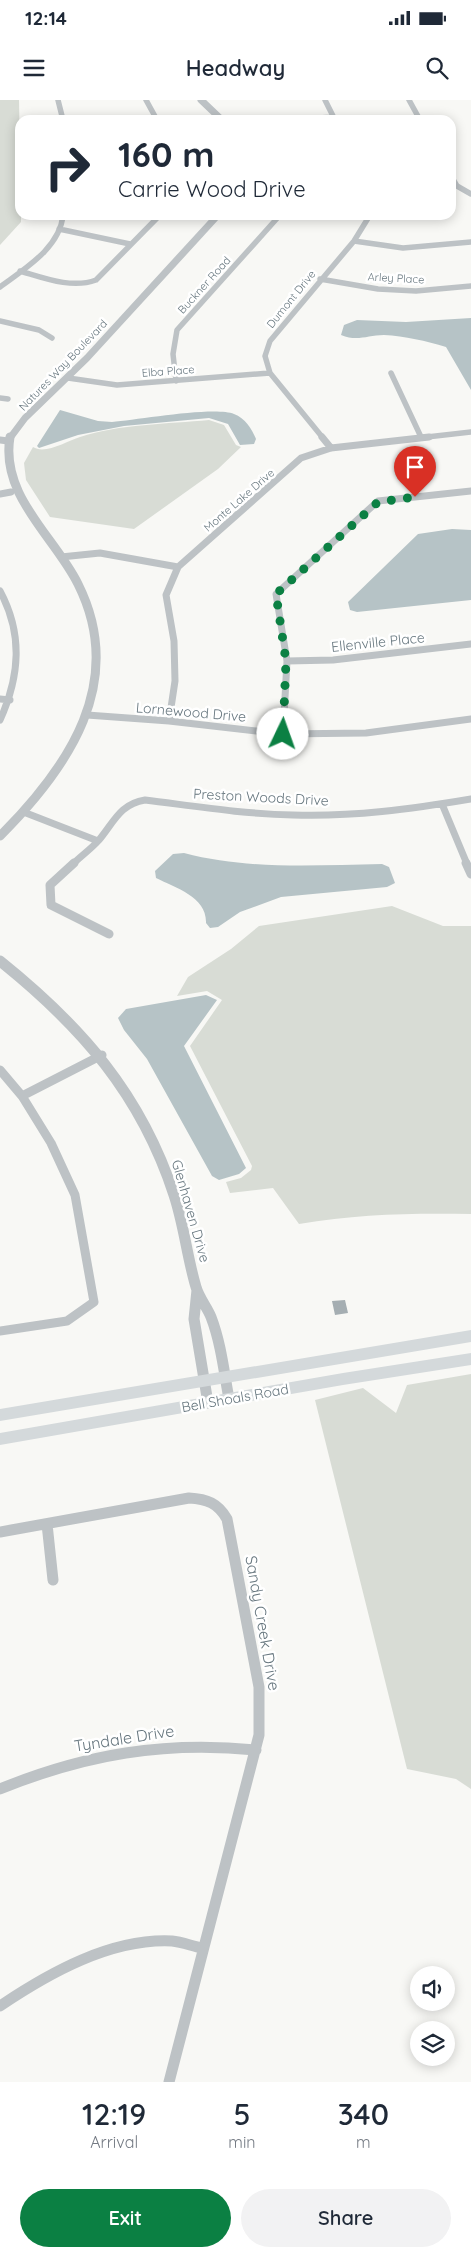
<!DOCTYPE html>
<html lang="en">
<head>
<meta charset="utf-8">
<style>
  :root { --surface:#fff; --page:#f2f2f3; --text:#1f2937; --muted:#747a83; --accent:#0b8043 }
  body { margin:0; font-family:Quicksand,sans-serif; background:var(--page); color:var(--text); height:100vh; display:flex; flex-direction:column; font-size:19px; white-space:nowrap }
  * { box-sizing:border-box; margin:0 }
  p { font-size:16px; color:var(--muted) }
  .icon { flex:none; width:28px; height:28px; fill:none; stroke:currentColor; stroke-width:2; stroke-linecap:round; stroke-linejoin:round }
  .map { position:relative; height:1982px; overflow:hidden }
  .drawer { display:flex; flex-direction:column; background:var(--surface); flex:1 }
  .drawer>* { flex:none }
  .top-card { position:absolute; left:15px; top:15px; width:441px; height:105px; border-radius:15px; box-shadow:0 2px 12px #0003; background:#fff; color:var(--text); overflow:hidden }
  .tools { position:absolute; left:410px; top:1866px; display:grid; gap:10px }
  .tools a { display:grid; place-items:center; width:45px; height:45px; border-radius:50%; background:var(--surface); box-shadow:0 2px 12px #0003; font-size:25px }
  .pin { position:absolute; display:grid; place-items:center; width:42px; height:42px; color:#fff; margin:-51px -21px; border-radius:50% 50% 50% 0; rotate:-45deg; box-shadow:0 0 5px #0007 }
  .pin .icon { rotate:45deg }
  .me { position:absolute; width:55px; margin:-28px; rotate:3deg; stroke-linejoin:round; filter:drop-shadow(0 0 4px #0008) }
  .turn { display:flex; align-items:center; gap:18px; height:105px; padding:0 20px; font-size:22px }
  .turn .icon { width:65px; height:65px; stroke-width:2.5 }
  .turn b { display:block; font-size:35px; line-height:42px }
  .eta { display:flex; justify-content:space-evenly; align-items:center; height:85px; text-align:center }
  .eta b { font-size:30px; font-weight:600; line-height:35px }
  .button { display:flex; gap:10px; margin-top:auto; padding:10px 20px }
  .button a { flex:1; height:58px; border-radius:30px; background:var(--accent); color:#fff; font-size:20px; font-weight:600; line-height:58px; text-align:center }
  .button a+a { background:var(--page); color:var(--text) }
  .status { display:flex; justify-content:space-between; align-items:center; height:35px; padding:0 25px; background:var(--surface); direction:ltr }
  .status svg { height:14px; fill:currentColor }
  header { display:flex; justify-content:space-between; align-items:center; height:65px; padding:0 20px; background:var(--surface); font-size:22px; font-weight:600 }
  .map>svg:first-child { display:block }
  .green { fill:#d8dcd5 }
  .water { fill:#b6c3c6 }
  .building { fill:#a5aeb2 }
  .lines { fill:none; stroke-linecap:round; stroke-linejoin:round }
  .minor-far3 { stroke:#bdc2c5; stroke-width:5.5 }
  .minor-far2 { stroke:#bdc2c5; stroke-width:7 }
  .minor-far1 { stroke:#bdc2c5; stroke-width:9 }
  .minor { stroke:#bdc2c5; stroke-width:11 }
  .tertiary-far2 { stroke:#bdc2c5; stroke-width:7 }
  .tertiary-far1 { stroke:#bdc2c5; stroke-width:9 }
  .tertiary { stroke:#bdc2c5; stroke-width:11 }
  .secondary { fill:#d4d9db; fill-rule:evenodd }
  .route { stroke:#0b8043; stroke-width:9; stroke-dasharray:0 16.2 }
  .labels { text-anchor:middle; stroke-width:5; stroke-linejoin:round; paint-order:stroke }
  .far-street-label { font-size:11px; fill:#66767e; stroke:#fff }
  .street-label { font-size:14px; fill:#66767e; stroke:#fff }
  .near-street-label { font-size:16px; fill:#66767e; stroke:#fff }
</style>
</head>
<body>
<div class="status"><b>12:14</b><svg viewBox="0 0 49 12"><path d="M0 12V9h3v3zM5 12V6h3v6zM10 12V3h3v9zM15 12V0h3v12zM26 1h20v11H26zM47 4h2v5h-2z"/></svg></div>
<header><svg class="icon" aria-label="menu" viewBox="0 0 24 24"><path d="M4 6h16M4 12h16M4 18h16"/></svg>Headway<svg class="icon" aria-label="search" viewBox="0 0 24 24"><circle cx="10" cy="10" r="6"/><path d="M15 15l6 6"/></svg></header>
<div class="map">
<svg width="471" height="1982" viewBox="0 0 471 1982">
  <rect width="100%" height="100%" fill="#f8f8f5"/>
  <path class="green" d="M0,0h19l2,115v7l-21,23z
    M209,320l15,5 12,20 5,2 -23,22 -84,60 -84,-12 -24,-37 -2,-17 9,-16c12,8 34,-6 47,-10 39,-13 88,-13 129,-17z
    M392,806l51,20h28v288c-59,-1 -113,0 -172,10l-26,-36 -43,5 -4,-11 15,-4 10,-8 1,-4 -62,-120 32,-46 -15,-9 -30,5 11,-19 43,-28 28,-23z
    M471,1274v415l-15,-10 -49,-10 -92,-369 48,-12 33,25 11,-28z"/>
  <path class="water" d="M471,218v72l-25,-43c-20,-6 -41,-11 -62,-12 -17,0 -26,7 -43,0l3,-10 13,-5 49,2z
    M60,310l38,11 14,1c25,-2 102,-16 122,-8 11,4 18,15 22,25l-2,5 -14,1 -12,-21 -19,-6 -85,8 -46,9 -39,13 -2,-2z
    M452,429l19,1v70l-114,12 -7,-2 -2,-8 70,-68z
    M184,753c64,17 132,12 198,11l7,3 6,16 -8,4 -106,10 -41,15 -22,15 -8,1 -4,-5c1,-26 -30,-35 -50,-45l-1,-7 18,-17z
    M206,895l11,5 -33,46 62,122 -7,6 -20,6 -7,-4 -65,-117 -23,-29 -6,-12 8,-9z"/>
  <path class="building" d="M345,1200l3,13 -13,2 -3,-14z"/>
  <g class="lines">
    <path class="minor-far3" d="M58,0l5,20
      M146,0l11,20
      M325,0l10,20
      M409,0l11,20
      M289,20l45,-3
      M451,76l6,10 14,8
      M59,129l71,15
      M354,141l49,7 68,-6
      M20,171c24,7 52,18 76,9l64,-65
      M320,179l58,10 38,2 55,-5
      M0,187c24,-18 60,-39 63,-72
      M0,221l39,9 13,8
      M391,273l30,64
      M68,278l49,7 153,-12
      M176,281l-3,-27 4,-24 103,-115
      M0,298l8,1
      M323,338l-53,-65 -5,-17 5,-15 84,-100 16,-26
      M418,338l53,-6"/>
    <path class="minor-far2" d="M322,337l9,11
      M0,340l8,1
      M0,394l11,-2
      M61,457l39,-4 78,14
      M0,491c23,43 20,85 0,129
      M287,561l46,-1 138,-16
      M0,599l10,1
      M87,615l82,6 114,13 83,-1 105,-14
      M169,621l6,-40 -1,-40 -8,-46 12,-28 123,-109 30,-10 98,-11
      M283,634l4,-73 -11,-67 102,-93 93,-10
      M442,704l25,60
      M26,713l72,28
      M73,764c8,-8 18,-15 26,-24 15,-18 21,-36 46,-40 49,6 98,14 148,15 59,2 119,-6 178,-16"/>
    <path class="minor-far1" d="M74,763l-24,22 1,20 58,29
      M466,763l5,11
      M0,970l22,26 29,47 24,52 19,107 -27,19 -67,10
      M22,996l80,-41"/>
    <path class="minor" d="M47,1424l6,56
      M0,1432l189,-34c18,1 29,5 38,21l32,168v48l-90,347
      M0,1689c86,-35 164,-48 256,-39
      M0,1906c49,-33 111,-68 172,-65 10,1 20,5 30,7"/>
    <path class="tertiary-far2" d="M201,0l21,20
      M10,338l15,-20 62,-60 131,-143"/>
    <path class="tertiary-far1" d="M0,736c69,-69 127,-154 78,-252 -23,-47 -78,-88 -68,-147"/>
    <path class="tertiary" d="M0,861c81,65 141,133 174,234 10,30 13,62 22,92 3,11 11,20 15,30 10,26 13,55 18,82
      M197,1190l-3,29 14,84"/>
    <path class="secondary" d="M471,1230v12l-471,79v-12z
      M471,1253v12l-128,20 -343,60v-12l343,-60z"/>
  </g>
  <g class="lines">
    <path class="route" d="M283,634l3,-73 -10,-67 102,-92 37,-5"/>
  </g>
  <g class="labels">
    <g class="far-street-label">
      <text transform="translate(396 178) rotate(3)" y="4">Arley Place</text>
      <text transform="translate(204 185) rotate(-48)" y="4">Buckner Road</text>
      <text transform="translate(291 199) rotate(-51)" y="4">Dumont Drive</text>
      <text transform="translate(63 265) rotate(-46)" y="4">Natures Way Boulevard</text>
      <text transform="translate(168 271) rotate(-4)" y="4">Elba Place</text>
      <text transform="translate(239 400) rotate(-41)" y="4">Monte Lake Drive</text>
    </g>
    <g class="street-label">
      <text transform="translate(378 542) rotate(-6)" y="5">Ellenville Place</text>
      <text transform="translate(191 612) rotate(5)" y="5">Lornewood Drive</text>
      <text transform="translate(261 697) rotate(3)" y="5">Preston Woods Drive</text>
      <text transform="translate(191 1111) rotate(74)" y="5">Glenhaven Drive</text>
      <text transform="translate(235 1298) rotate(-10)" y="5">Bell Shoals Road</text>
    </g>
    <g class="near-street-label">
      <text transform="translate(263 1523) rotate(80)" y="6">Sandy Creek Drive</text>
      <text transform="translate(124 1638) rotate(-9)" y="6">Tyndale Drive</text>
    </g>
  </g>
</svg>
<div class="tools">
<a><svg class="icon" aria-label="sound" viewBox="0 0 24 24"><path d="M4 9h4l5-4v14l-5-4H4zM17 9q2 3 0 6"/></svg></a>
<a><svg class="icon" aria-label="layers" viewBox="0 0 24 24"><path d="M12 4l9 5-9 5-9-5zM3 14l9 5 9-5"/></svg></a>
</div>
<div class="pin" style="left:415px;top:397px;background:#d93025"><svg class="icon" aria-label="arrive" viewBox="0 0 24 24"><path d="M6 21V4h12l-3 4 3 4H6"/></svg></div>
<svg class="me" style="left:283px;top:634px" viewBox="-20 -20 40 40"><circle r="19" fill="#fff"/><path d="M0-13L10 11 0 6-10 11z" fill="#0b8043"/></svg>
<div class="top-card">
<div class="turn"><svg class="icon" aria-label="right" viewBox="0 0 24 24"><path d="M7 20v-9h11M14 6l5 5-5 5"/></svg><div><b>160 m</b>Carrie Wood Drive</div></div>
</div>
</div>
<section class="drawer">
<div class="eta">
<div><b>12:19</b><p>Arrival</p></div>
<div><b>5</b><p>min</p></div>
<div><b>340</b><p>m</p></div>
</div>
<div class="button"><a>Exit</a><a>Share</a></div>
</section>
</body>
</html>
